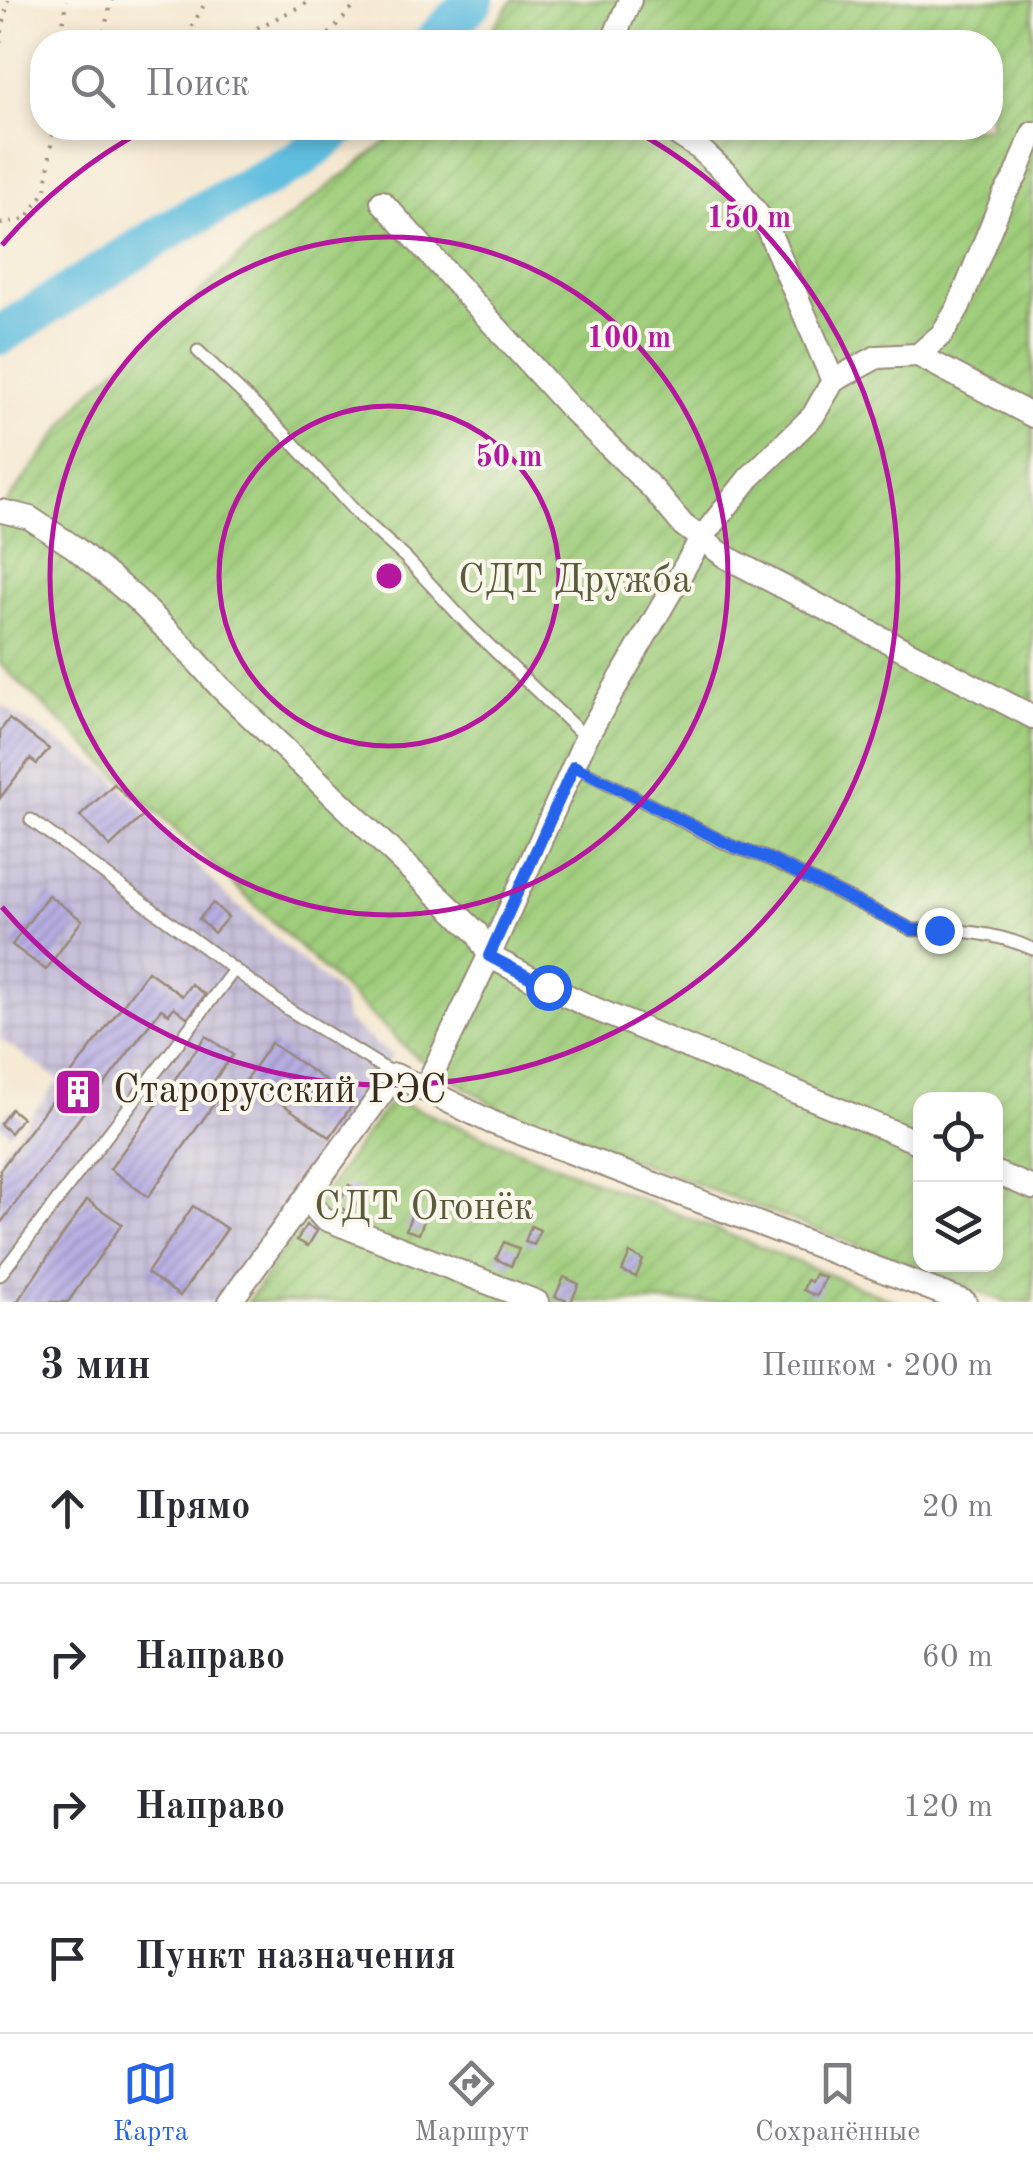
<!DOCTYPE html>
<html lang="ru">
<meta charset="utf-8">
<style>
:root{--surface:#fff;--page:#f2f2f3;--text:#2b2b33;--muted:#7c7c81;--line:#e1e1e2;--accent:#2563eb}
body{margin:0;font-family:"Old Standard TT",serif;background:var(--page);color:var(--text)}
.controls{position:absolute;right:30px;bottom:30px;display:grid;overflow:hidden;border-radius:20px;box-shadow:0 5px 15px #0003}
.controls button{width:90px;height:90px;display:grid;place-items:center;padding:0;border:0;border-bottom:2px solid var(--line);background:var(--surface);color:var(--text);font:50px sans-serif}
.stop{position:absolute;width:30px;height:30px;margin:-22px;border:8px solid #2563eb;border-radius:50%;background:#fff}
.stop.end{background:#2563eb;border-color:#fff;box-shadow:0 2px 10px #0008}
.list{margin:0;padding:0;list-style:none}
h2{display:flex;justify-content:space-between;align-items:center;height:130px;margin:0;padding:0 40px;font-size:42px}
h2 small{font-size:32px;font-weight:400;color:var(--muted)}
.list li{display:grid;grid-template-columns:65px 1fr auto;gap:30px;align-items:center;box-sizing:border-box;height:150px;padding:0 40px;border-top:2px solid var(--line)}
.list b{display:block;font-size:38px;white-space:nowrap}
.list em{font-size:32px;font-style:normal;color:var(--muted)}
.icon{flex:none;width:55px;height:55px;fill:none;stroke:currentColor;stroke-width:2;stroke-linecap:round;stroke-linejoin:round}
.map{position:relative;flex:none;width:1033px;height:1302px;overflow:hidden}
.search{position:absolute;background:var(--surface);box-shadow:0 5px 15px #0003;left:30px;right:30px;top:30px;height:110px;display:flex;align-items:center;gap:25px;box-sizing:border-box;padding:0 35px;border-radius:40px;color:var(--muted);font-size:38px}
.sheet{height:730px;background:var(--surface)}
nav{display:flex;justify-content:space-around;align-items:center;box-sizing:border-box;height:140px;border-top:2px solid var(--line);background:var(--surface);font-size:28px;color:var(--muted)}
nav a{display:grid;justify-items:center;gap:5px}
nav .on{color:var(--accent)}
.map>svg:first-child{display:block}
.industrial{fill:url(#industrial-grid)}
.garden{fill:url(#garden-furrows);stroke:#6e7c4e;stroke-width:2.5;fill-rule:evenodd}
.lines{fill:none;stroke-linecap:round;stroke-linejoin:round}
.river{stroke:#61bedf;stroke-width:40}
.building{fill:url(#building-hatch)}
.service-casing{stroke:#988978;stroke-width:15}
.minor-casing{stroke:#988978;stroke-width:26}
.path{stroke:#988978;stroke-width:4;stroke-dasharray:2.5 8;stroke-linecap:butt}
.service{stroke:#fff;stroke-width:11}
.minor{stroke:#fff;stroke-width:22}
.route{stroke:#2563eb;stroke-width:12}
.ring{fill:none;stroke:#b5179e;stroke-width:5}
.labels{text-anchor:middle;dominant-baseline:central;stroke-width:8;stroke-linejoin:round;paint-order:stroke}
.park-label{font-size:40px;fill:#595b3a;stroke:#fbf7ec}
.poi-label{font-size:40px;fill:#3b2a1e;stroke:#fbf7ec;text-anchor:start}
.centre{fill:#b5179e;stroke:#fbf7ec;stroke-width:5}
.ring-label{font-size:30px;text-anchor:middle;font-weight:bold;fill:#b5179e;stroke:#fbf7ec;stroke-width:8;stroke-linejoin:round;paint-order:stroke}
</style>
<div class="map">
<svg width="1033" height="1302" viewBox="0 0 1033 1302">
<defs>
<pattern id="industrial-grid" width="8" height="8" patternUnits="userSpaceOnUse" patternTransform="scale(2.5)"><rect width="8" height="8" fill="#c7c0d9"/><path d="M0 4h8M4 0v8" fill="none" stroke="#aca5ba"/></pattern>
<pattern id="garden-furrows" width="10" height="10" patternUnits="userSpaceOnUse" patternTransform="scale(2.5)"><rect width="10" height="10" fill="#a0ce7d"/><path d="M-1 1l2-2M0 10L10 0M9 11l2-2" fill="none" stroke="#8bb16c"/></pattern>
<pattern id="building-hatch" width="6" height="6" patternUnits="userSpaceOnUse" patternTransform="scale(2.5)"><rect width="6" height="6" fill="#b8aee4"/><path d="M-1 1l2-2M0 6l6-6M5 7l2-2" fill="none" stroke="#978eb8"/></pattern>
</defs>
<rect width="100%" height="100%" fill="#fbf7ec"/>
<filter id="ink" filterUnits="userSpaceOnUse"><feTurbulence type="fractalNoise" baseFrequency=".01" numOctaves="2"/><feDisplacementMap in="SourceGraphic" scale="20" xChannelSelector="R" yChannelSelector="G"/><feConvolveMatrix kernelMatrix="1 2 1 2 8 2 1 2 1" color-interpolation-filters="sRGB"/></filter>
<filter id="wash" filterUnits="userSpaceOnUse"><feTurbulence type="fractalNoise" baseFrequency=".0048" numOctaves="4" result="noise"/><feDisplacementMap in="SourceGraphic" scale="40" xChannelSelector="R" yChannelSelector="G"/><feGaussianBlur stdDeviation="2.25" result="paint"/><feColorMatrix in="noise" values="0 0 0 0 0 0 0 0 0 0 0 0 0 0 0 0 0 1.4 0 .05"/><feComposite in="paint" operator="in"/></filter>
<g filter="url(#wash)">
<rect width="100%" height="100%" fill="#f5e8d2"/>
<!-- industrial -->
<path class="industrial" d="M0,705l111,70 113,119 117,101 6,26 45,35 -173,246h-219v-147l59,-75 -59,-41z"/>
<!-- garden -->
<g class="garden">
<path d="M513,0h520v1302h-27l-504,-192 -87,-54 -415,-392v-152l87,-117 153,-139 164,-128h586v-86h-507zM920,1100h76v164h-76z"/>
<path d="M391,1099l506,203h-650z"/>
</g>
<g class="lines">
<!-- river -->
<g class="river">
<path d="M433,42l41,-42"/>
<path d="M0,335l177,-110 121,-64 41,-33"/>
</g>
</g>
<g id="blocks">
<!-- building -->
<g class="building">
<path d="M9,719l40,30 -12,15 -7,-5 -30,39v-67z"/>
<path d="M114,784l30,31 -34,32 -30,-31z"/>
<path d="M48,895l34,25 -36,50 -34,-25z"/>
<path d="M213,903l15,14 -14,16 -15,-14z"/>
<path d="M148,971l34,25 9,-12 14,11 -17,23 -14,-11 -5,7 -8,-5 -161,215v-54z"/>
<path d="M206,1036l27,19 -28,38 11,8 -68,96 -38,-28z"/>
<path d="M271,1043l84,58 -25,36 -84,-58z"/>
<path d="M11,1109l11,9 -12,15 -10,-9z"/>
<path d="M349,1185l14,8 -12,21 -14,-9z"/>
<path d="M87,1200l35,24 -54,78h-51z"/>
<path d="M193,1206l34,23 -47,67 -33,-23z"/>
<path d="M412,1213l13,5 -6,16 -13,-4z"/>
<path d="M306,1225l11,6 -9,15 -11,-6z"/>
<path d="M531,1226l9,4 -6,15 -9,-3z"/>
<path d="M504,1242l15,7 -8,17 -15,-7z"/>
<path d="M630,1253l13,7 -7,17 -14,-6z"/>
<path d="M815,1274l10,4 -8,18 -14,-6 4,-10 4,2z"/>
<path d="M564,1277l15,7 -8,18 -16,-5z"/>
</g>
</g>
</g>
<g filter="url(#ink)">
<use href="#blocks" fill-opacity="0" stroke="#988978" stroke-width="2.5"/>
<g class="lines">
<!-- service casing -->
<g class="service-casing">
<g id="service">
<path d="M198,351l87,83 75,83 46,41 63,68 117,112"/>
<path d="M574,766l157,80 36,12 146,72c41,-1 82,2 120,19"/>
<path d="M31,820l257,189 107,66"/>
<path d="M0,1275l234,-305"/>
</g>
</g>
<!-- minor casing -->
<g class="minor-casing">
<g id="minor">
<path d="M612,42l18,-42"/>
<path d="M668,128l32,21 29,27 38,51 66,154"/>
<path d="M382,202l188,206 83,81 30,36 43,32 307,160"/>
<path d="M918,355l115,61"/>
<path d="M2,511l28,7 44,29 61,51 49,49 36,40 257,246 12,23 59,31 47,22 325,134"/>
<path d="M425,1089l64,-133 97,-218 115,-199 48,-61 64,-62 20,-35 44,-24 41,-2 24,-21 16,-26 46,-113 12,-19 17,-43"/>
<path d="M996,1173l37,15"/>
<path d="M306,1198l17,20 214,84"/>
<path d="M230,1302l165,-227 96,47 474,180"/>
</g>
</g>
<!-- path -->
<g class="path">
<path d="M61,42l5,-42"/>
<path d="M103,42v-8l9,-34"/>
<path d="M194,42l-8,-6 21,-36"/>
<path d="M229,42l76,-38 3,-4"/>
<path d="M322,42l38,-42"/>
<path d="M0,43l8,-43"/>
<path d="M113,128l57,8 17,-8"/>
<path d="M0,224l26,-5 20,-29 7,-62"/>
</g>
<!-- service -->
<use href="#service" class="service"/>
<!-- minor -->
<use href="#minor" class="minor"/>
</g>
</g>
<g class="lines" filter="url(#ink)">
<!-- route -->
<path class="route" d="M548,987l-59,-31 85,-190 158,80 35,12 146,72h26"/>
</g>
<!-- distance rings -->
<g class="ring">
<circle cx="389" cy="576" r="170"/>
<circle cx="389" cy="576" r="339"/>
<path d="M2 245A509 509 0 0 1 146 129M632 129A509 509 0 1 1 2 907"/>
</g>
<!-- icons -->
<defs>
<g id="building-square" transform="scale(2.5)"><rect x="-9" y="-9" width="18" height="18" rx="4" fill="#b5179e" stroke="#fbf7ec"/><path d="M-4-6H4V6H1V3H-1V6H-4ZM-2.5-4.3h1.7v1.8h-1.7ZM.8-4.3h1.7v1.8H.8ZM-2.5-1h1.7V.8h-1.7ZM.8-1h1.7V.8H.8Z" fill="#fff"/></g>
</defs>
<g fill-rule="evenodd">
<use href="#building-square" x="78" y="1092"/>
</g>
<g class="labels">
<!-- park labels -->
<g class="park-label">
<text x="575" y="582">СДТ Дружба</text>
<text x="424" y="1209">СДТ Огонёк</text>
</g>
<!-- poi labels -->
<g class="poi-label">
<text x="113" y="1092">Старорусский РЭС</text>
</g>
</g>
<circle cx="389" cy="576" r="15" class="centre"/>
<g class="ring-label">
<text x="749" y="227">150 m</text>
<text x="629" y="347">100 m</text>
<text x="509" y="466">50 m</text>
</g>
</svg>
<div class="controls">
<button><svg class="icon" aria-label="locate" viewBox="0 0 24 24"><circle cx="12" cy="12" r="6"/><path d="M12 2v4M12 18v4M2 12h4M18 12h4"/></svg></button>
<button><svg class="icon" aria-label="layers" viewBox="0 0 24 24"><path d="M12 4l9 5-9 5-9-5zM3 14l9 5 9-5"/></svg></button>
</div>
<div class="stop" style="left:548px;top:987px"></div>
<div class="stop end" style="left:939px;top:930px"></div>
<div class="search"><svg class="icon" aria-label="search" viewBox="0 0 24 24"><circle cx="10" cy="10" r="6"/><path d="M15 15l6 6"/></svg>Поиск</div>
</div>
<section class="sheet">
<h2>3 мин<small>Пешком · 200 m</small></h2>
<ul class="list">
<li><svg class="icon" aria-label="ahead" viewBox="0 0 24 24"><path d="M12 20V5M6 11l6-6 6 6"/></svg><div><b>Прямо</b></div><em>20 m</em></li>
<li><svg class="icon" aria-label="right" viewBox="0 0 24 24"><path d="M7 20v-9h11M14 6l5 5-5 5"/></svg><div><b>Направо</b></div><em>60 m</em></li>
<li><svg class="icon" aria-label="right" viewBox="0 0 24 24"><path d="M7 20v-9h11M14 6l5 5-5 5"/></svg><div><b>Направо</b></div><em>120 m</em></li>
<li><svg class="icon" aria-label="arrive" viewBox="0 0 24 24"><path d="M6 21V4h12l-3 4 3 4H6"/></svg><div><b>Пункт назначения</b></div></li>
</ul>
</section>
<nav>
<a class="on"><svg class="icon" aria-label="map" viewBox="0 0 24 24"><path d="M3 6l6-2 6 2 6-2v14l-6 2-6-2-6 2zM9 4v14M15 6v14"/></svg>Карта</a>
<a><svg class="icon" aria-label="directions" viewBox="0 0 24 24"><path d="M12 3l9 9-9 9-9-9zM9 14v-3h6M13 9l2 2-2 2"/></svg>Маршрут</a>
<a><svg class="icon" aria-label="saved" viewBox="0 0 24 24"><path d="M7 4h10v16l-5-4-5 4z"/></svg>Сохранённые</a>
</nav>
